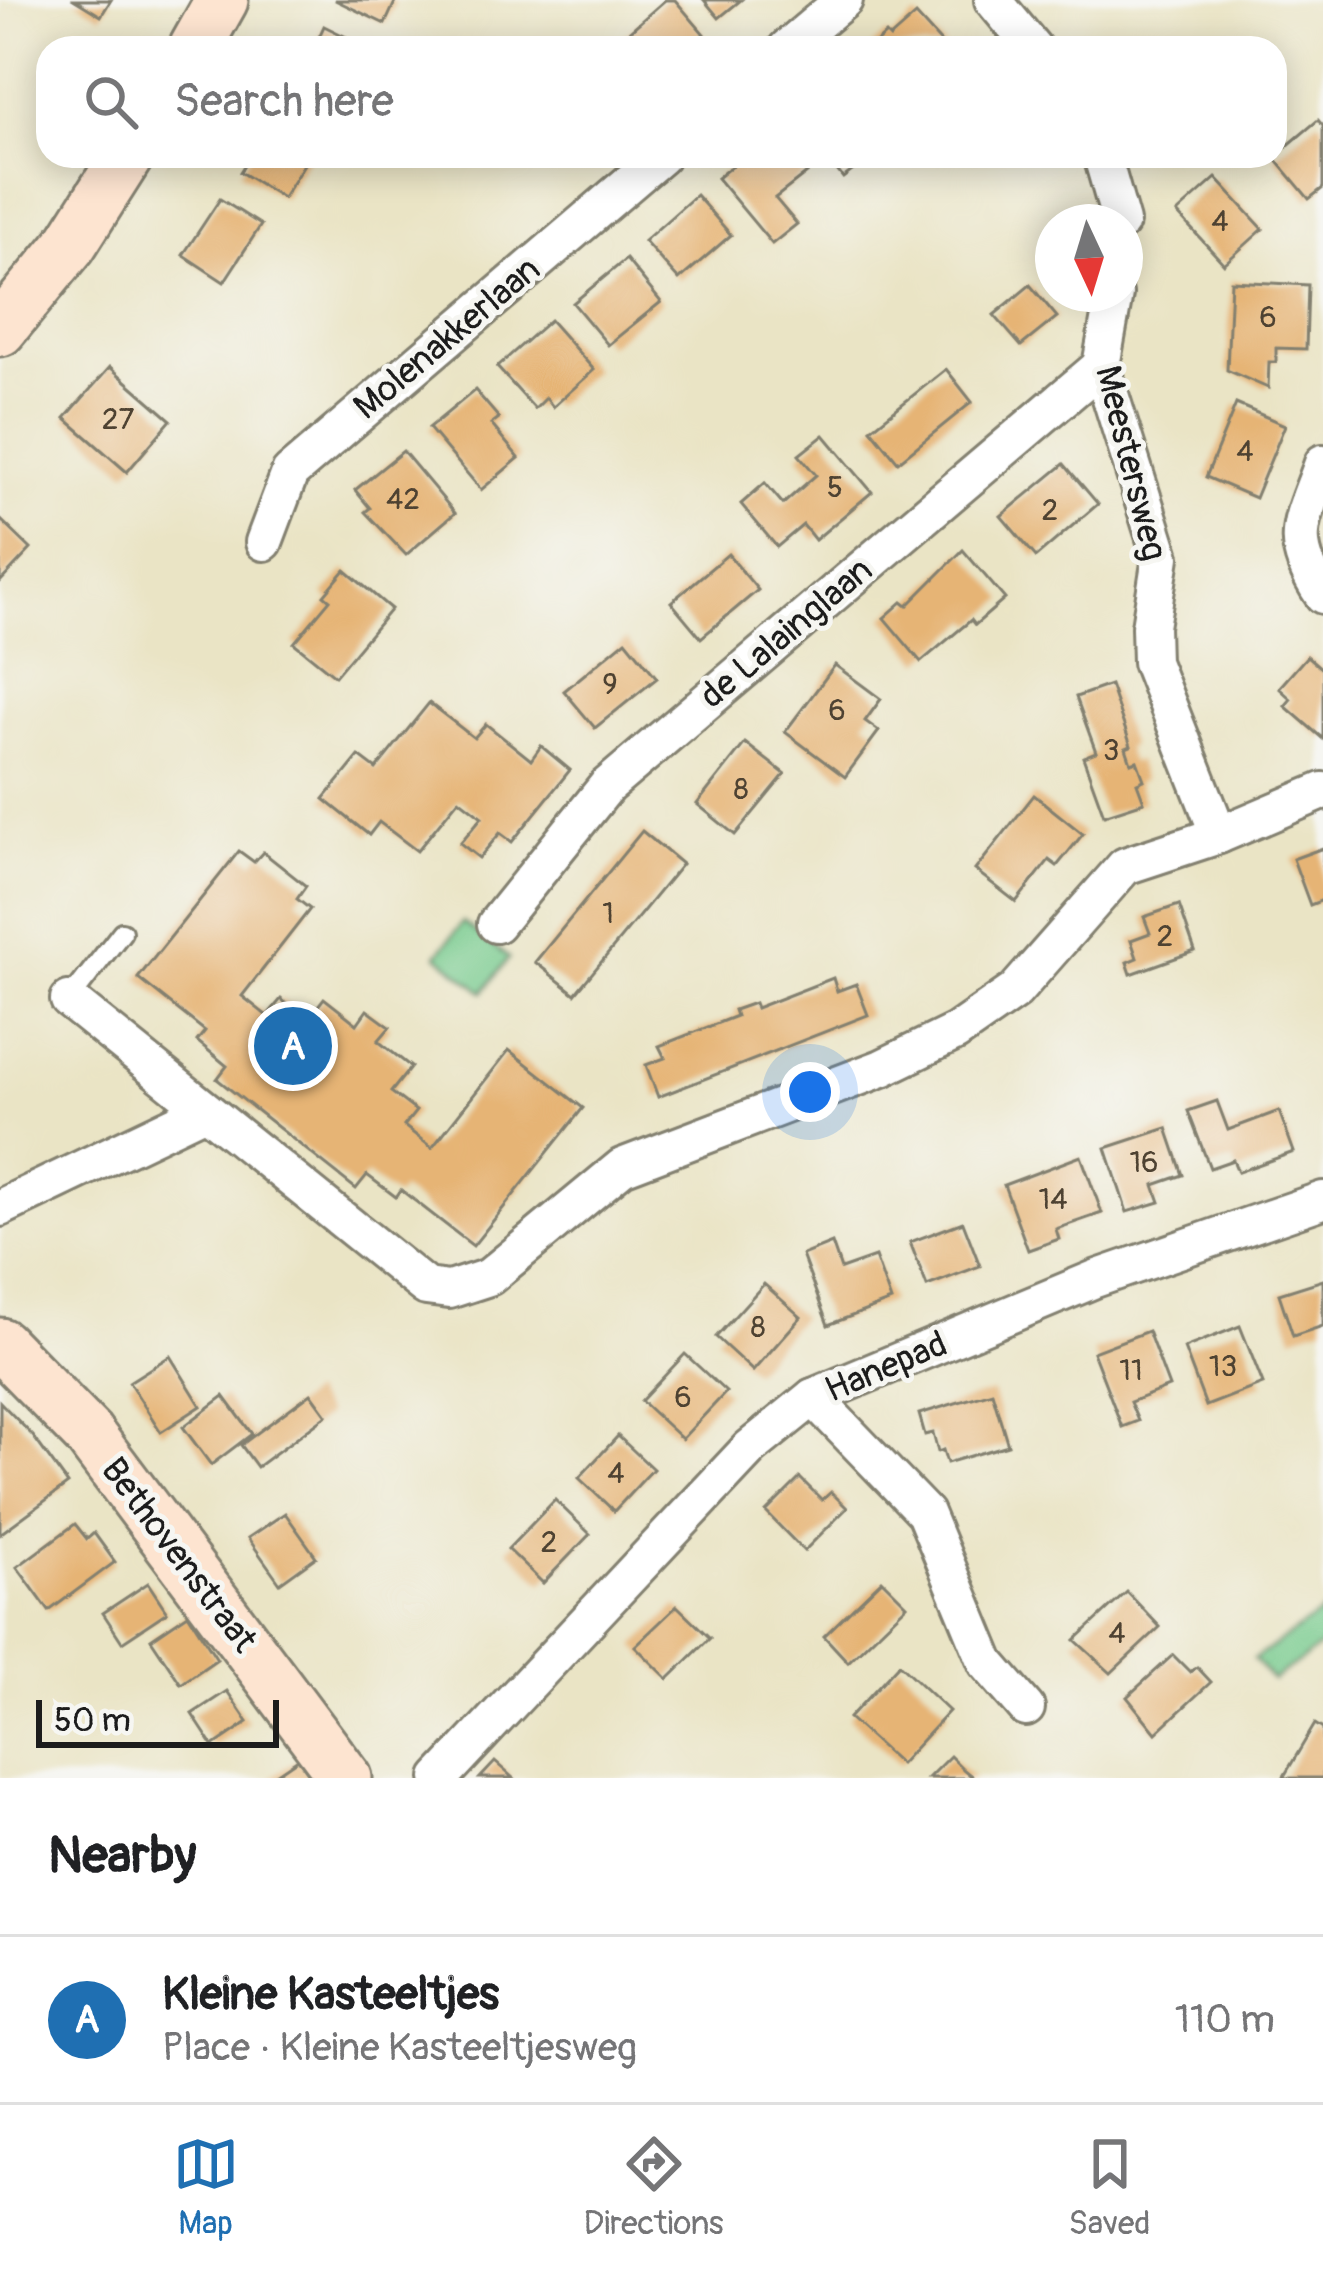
<!DOCTYPE html>
<meta charset="utf-8">
<style>
:root{--surface:#fff;--page:#f2f2f2;--text:#202124;--muted:#757577;--line:#e0e0e0;--accent:#1f6fb2}
body{margin:0;font-family:Pangolin,sans-serif;background:var(--page);color:var(--text)}
.compass{position:absolute;left:1035px;top:204px;width:108px;height:108px;border-radius:50%;background:var(--surface);box-shadow:0 6px 30px #0003;rotate:176deg}
.scale{position:absolute;left:36px;bottom:30px;width:243px;box-sizing:border-box;padding-left:12px;border:6px solid #1c1c1c;border-top:0;font-size:33px;line-height:42px;white-space:nowrap;color:#1c1c1c;-webkit-text-stroke:9px #f6f6f2;paint-order:stroke}
.you{position:absolute;left:810px;top:1092px;width:42px;height:42px;margin:-30px;border:9px solid #fff;border-radius:50%;background:#1a73e8;box-shadow:0 0 0 18px #1a73e833}
.badge{display:grid;place-items:center;width:78px;height:78px;border-radius:50%;background:var(--accent);color:#fff;font-size:39px;font-weight:700}
.pin{position:absolute;translate:-50% -50%;border:6px solid #fff;box-shadow:0 3px 12px #0006}
.list{margin:0;padding:0;list-style:none}
h2{display:flex;justify-content:space-between;align-items:center;height:156px;margin:0;padding:0 48px;font-size:51px}
h2 small{font-size:39px;font-weight:400;color:var(--muted)}
.list li{display:grid;grid-template-columns:78px 1fr auto;gap:36px;align-items:center;box-sizing:border-box;height:168px;padding:0 48px;border-top:3px solid var(--line)}
.list b{display:block;font-size:45px;white-space:nowrap}
.list p{margin:0;font-size:39px;white-space:nowrap;color:var(--muted)}
.list em{font-size:39px;font-style:normal;color:var(--muted)}
.icon{flex:none;width:66px;height:66px;fill:none;stroke:currentColor;stroke-width:2;stroke-linecap:round;stroke-linejoin:round}
.map{position:relative;flex:none;width:1323px;height:1778px;overflow:hidden}
.search{position:absolute;background:var(--surface);box-shadow:0 6px 30px #0003;left:36px;right:36px;top:36px;height:132px;display:flex;align-items:center;gap:30px;box-sizing:border-box;padding:0 42px;border-radius:36px;color:var(--muted);font-size:45px}
.sheet{height:324px;background:var(--surface)}
nav{display:flex;justify-content:space-around;align-items:center;box-sizing:border-box;height:168px;border-top:3px solid var(--line);background:var(--surface);font-size:33px;color:var(--muted)}
nav a{display:grid;justify-items:center;gap:6px}
nav .on{color:var(--accent)}
.map>svg:first-child{display:block}
.green{fill:#77ca8c;stroke:#4a7354;stroke-width:3}
.building{fill:#e6b474}
.lines{fill:none;stroke-linecap:round;stroke-linejoin:round}
.service-casing{stroke:#838070;stroke-width:24}
.minor-casing{stroke:#838070;stroke-width:42}
.secondary-casing{stroke:#838070;stroke-width:57}
.service{stroke:#fff;stroke-width:18}
.minor{stroke:#fff;stroke-width:36}
.secondary{stroke:#fde4d0;stroke-width:51}
.labels{text-anchor:middle;dominant-baseline:central;stroke-width:10;stroke-linejoin:round;paint-order:stroke}
.number-label{font-size:30px;fill:#4e4232}
.street-label{font-size:36px;fill:#1c1c1c;stroke:#f6f6f2}
</style>
<div class="map">
<svg width="1323" height="1778" viewBox="0 0 1323 1778">
<rect width="100%" height="100%" fill="#f6f6f2"/>
<filter id="ink" filterUnits="userSpaceOnUse"><feTurbulence type="fractalNoise" baseFrequency=".00833" numOctaves="2"/><feDisplacementMap in="SourceGraphic" scale="24" xChannelSelector="R" yChannelSelector="G"/><feConvolveMatrix kernelMatrix="1 2 1 2 8 2 1 2 1" color-interpolation-filters="sRGB"/></filter>
<filter id="wash" filterUnits="userSpaceOnUse"><feTurbulence type="fractalNoise" baseFrequency=".004" numOctaves="4" result="noise"/><feDisplacementMap in="SourceGraphic" scale="48" xChannelSelector="R" yChannelSelector="G"/><feGaussianBlur stdDeviation="2.7" result="paint"/><feColorMatrix in="noise" values="0 0 0 0 0 0 0 0 0 0 0 0 0 0 0 0 0 1.4 0 .05"/><feComposite in="paint" operator="in"/></filter>
<g filter="url(#wash)">
<rect width="100%" height="100%" fill="#eae4c5"/>
<!-- green -->
<g class="green">
<path d="M463,922l46,36 -26,34 -46,-37z"/>
<path d="M1323,1612v33l-51,35 -18,-21z"/>
</g>
<g id="blocks">
<!-- building -->
<g class="building">
<path d="M75,0h36l-10,16z"/>
<path d="M335,0h61l-11,24z"/>
<path d="M665,0h10l29,34 -16,14h-67l-5,-5z"/>
<path d="M704,0h37l-22,18z"/>
<path d="M916,15l30,33h-76l16,-14 4,4z"/>
<path d="M324,26l45,22h-55z"/>
<path d="M1318,120l5,6v62l-14,11 -35,-42z"/>
<path d="M250,156h59l-26,42 -43,-26z"/>
<path d="M744,156h49l14,17 -32,25 22,26 -25,20 -55,-66z"/>
<path d="M826,156h33l5,6 -21,16z"/>
<path d="M1216,178l47,51 -39,35 -47,-51z"/>
<path d="M696,195l35,40 -52,45 -35,-39z"/>
<path d="M220,199l41,26 -37,57 -41,-27z"/>
<path d="M626,259l35,43 -53,43 -35,-42z"/>
<path d="M1231,281l77,4 -2,64 -30,-1v14h-7l-1,26 -41,-18z"/>
<path d="M1030,285l27,32 -36,29 -27,-31z"/>
<path d="M550,320l44,50 -41,37 -7,-9 -11,11 -38,-42z"/>
<path d="M110,367l61,53 -44,52 -62,-54z"/>
<path d="M946,369l26,33 -74,60 -27,-33z"/>
<path d="M475,390l24,28 -8,6 28,34 -38,32 -52,-62z"/>
<path d="M1236,404l49,21 -30,73 -49,-21z"/>
<path d="M824,435l48,57 -57,48 -12,-15 -26,22 -36,-43 24,-21 18,21 33,-29 -17,-20z"/>
<path d="M403,451l52,62 -49,42 -41,-43 5,-4 -15,-18z"/>
<path d="M1064,464l34,40 -62,53 -35,-41z"/>
<path d="M0,519l31,30 -31,33z"/>
<path d="M963,550l42,49 -30,26 -4,-5 -50,42 -37,-44 18,-16 5,4z"/>
<path d="M728,554l30,36 -57,48 -30,-36z"/>
<path d="M345,570l46,39 -56,67 -41,-33 36,-43 -6,-5z"/>
<path d="M626,640l31,38 -62,50 -31,-37z"/>
<path d="M1307,656l16,14v69l-38,-33 6,-7 -12,-11z"/>
<path d="M835,665l46,34 -16,22 14,10 -34,46 -60,-45z"/>
<path d="M1110,685l21,61 -5,2 5,15 6,-2 7,19 -7,3 7,19 -40,13 -21,-58 13,-5 -20,-55z"/>
<path d="M429,703l45,35 12,-14 45,36 10,-14 29,24 -58,72 -12,-9 -21,25 -19,-15 22,-26 -23,-18 -42,52 -38,-29 -10,13 -45,-36 35,-43 17,13z"/>
<path d="M745,743l40,31 -50,61 -38,-31z"/>
<path d="M1034,795l49,39 -26,32 -8,-6 -33,42 -41,-32z"/>
<path d="M642,831l40,33 -107,130 -40,-32z"/>
<path d="M1323,848v52l-13,5 -17,-46z"/>
<path d="M239,851l15,11 9,-10 43,34 -9,13 13,10 -68,87 25,20 14,-17 26,21 17,-22 33,26 10,-14 23,17 -12,14 33,26 -20,25 25,19 -12,15 28,22 77,-98 74,58 -110,138 -72,-56 -5,7 -29,-22 -11,14 -139,-110 10,-13 -30,-25 8,-10 -67,-53z"/>
<path d="M1179,905l16,46 -64,23 -4,-12 10,-4 -6,-18 19,-7 -6,-16z"/>
<path d="M833,978l4,13 19,-7 12,31 -210,82 -12,-32 19,-7 -6,-12 77,-30 -2,-6 20,-7 2,5z"/>
<path d="M1217,1101l11,29 51,-19 15,41 -56,20 -5,-12 -23,8 -22,-57z"/>
<path d="M1167,1128l16,47 -29,10 6,17 -33,10 -21,-64z"/>
<path d="M1081,1156l21,57 -46,16 3,10 -31,11 -24,-65z"/>
<path d="M963,1222l17,44 -53,20 -17,-44z"/>
<path d="M832,1243l9,26 34,-12 16,44 -63,24 -26,-70z"/>
<path d="M1323,1280v46l-30,10 -14,-42z"/>
<path d="M764,1284l37,33 -48,54 -37,-34z"/>
<path d="M1240,1326l23,58 -57,22 -22,-58z"/>
<path d="M1148,1331l21,56 -39,15 8,19 -16,6 -29,-75z"/>
<path d="M685,1354l41,38 -44,47 -41,-38z"/>
<path d="M170,1356l31,50 -40,26 -32,-50z"/>
<path d="M992,1392l16,53 -61,18 -4,-13 -5,2 -5,-19 -8,2 -6,-21z"/>
<path d="M311,1393l16,22 -70,52 -16,-22z"/>
<path d="M224,1396l28,38 -41,31 -28,-38z"/>
<path d="M0,1402l33,34 35,48 -68,50z"/>
<path d="M618,1436l35,33 -39,42 -35,-33z"/>
<path d="M800,1478l22,22 9,-8 16,16 -43,43 -38,-39z"/>
<path d="M555,1500l35,34 -47,49 -35,-34z"/>
<path d="M285,1513l31,44 -36,26 -32,-45z"/>
<path d="M75,1524l12,15 7,-6 21,29 -66,49 -32,-44z"/>
<path d="M882,1580l25,25 -59,57 -24,-26z"/>
<path d="M148,1583l19,29 -45,30 -19,-29z"/>
<path d="M1127,1592l33,35 -49,46 -36,-33z"/>
<path d="M677,1606l33,32 -42,41 -33,-33z"/>
<path d="M188,1614l29,45 -36,25 -30,-45z"/>
<path d="M1173,1655l17,17 7,-5 14,15 -55,51 -29,-36z"/>
<path d="M899,1664l50,47 -49,53 -51,-46z"/>
<path d="M227,1691l21,31 -35,24 -21,-32z"/>
<path d="M1315,1724l8,5v49h-40z"/>
<path d="M950,1756l14,14 10,8h-46z"/>
<path d="M298,1759l14,19h-42z"/>
<path d="M495,1762l18,16h-33z"/>
</g>
</g>
</g>
<g filter="url(#ink)">
<use href="#blocks" fill-opacity="0" stroke="#838070" stroke-width="3"/>
<g class="lines">
<!-- service casing -->
<g class="service-casing">
<path id="service" d="M69,1000l53,-68"/>
</g>
<!-- minor casing -->
<g class="minor-casing">
<g id="minor">
<path d="M993,0l40,48"/>
<path d="M787,48l57,-48"/>
<path d="M1102,156l19,66"/>
<path d="M1114,294l-13,72 60,191 -11,70 1,35 68,173"/>
<path d="M1323,463c-20,58 -38,75 0,132"/>
<path d="M264,542l26,-69 371,-317"/>
<path d="M496,924l111,-138 494,-420"/>
<path d="M69,1000l357,287 23,3 40,-13 133,-110 260,-99 74,-36 59,-41 110,-125 94,-31 104,-44"/>
<path d="M0,1208l205,-98"/>
<path d="M813,1397l112,116 62,150 39,45"/>
<path d="M440,1778l310,-330 63,-51 282,-118 228,-79"/>
</g>
</g>
<!-- secondary casing -->
<g class="secondary-casing">
<g id="secondary">
<path d="M195,48l27,-48"/>
<path d="M0,330l71,-86 56,-88"/>
<path d="M0,1344l88,90 258,344"/>
</g>
</g>
<!-- service -->
<use href="#service" class="service"/>
<!-- minor -->
<use href="#minor" class="minor"/>
<!-- secondary -->
<use href="#secondary" class="secondary"/>
</g>
</g>
<g class="labels">
<!-- number labels -->
<g class="number-label">
<text x="1220" y="221">4</text>
<text x="1268" y="317">6</text>
<text x="118" y="419">27</text>
<text x="1245" y="451">4</text>
<text x="835" y="487">5</text>
<text x="403" y="499">42</text>
<text x="1050" y="510">2</text>
<text x="610" y="684">9</text>
<text x="837" y="710">6</text>
<text x="1111" y="750">3</text>
<text x="741" y="789">8</text>
<text x="608" y="913">1</text>
<text x="1165" y="936">2</text>
<text x="1144" y="1162">16</text>
<text x="1053" y="1199">14</text>
<text x="758" y="1327">8</text>
<text x="1223" y="1366">13</text>
<text x="1131" y="1370">11</text>
<text x="683" y="1397">6</text>
<text x="616" y="1473">4</text>
<text x="549" y="1542">2</text>
<text x="1117" y="1633">4</text>
</g>
<!-- street labels -->
<g class="street-label">
<text transform="translate(447 338) rotate(-40)">Molenakkerlaan</text>
<text transform="translate(1131 463) rotate(76)">Meestersweg</text>
<text transform="translate(786 633) rotate(-40)">de Lalainglaan</text>
<text transform="translate(886 1367) rotate(-23)">Hanepad</text>
<text transform="translate(179 1555) rotate(53)">Bethovenstraat</text>
</g>
</g>
</svg>
<svg class="compass" viewBox="-18 -18 36 36"><path d="M0-13l5 13h-10z" fill="#e53935"/><path d="M0 13l5-13h-10z" fill="#757577"/></svg>
<div class="scale">50 m</div>
<div class="you"></div>
<div class="pin badge" style="left:293px;top:1046px">A</div>
<div class="search"><svg class="icon" aria-label="search" viewBox="0 0 24 24"><circle cx="10" cy="10" r="6"/><path d="M15 15l6 6"/></svg>Search here</div>
</div>
<section class="sheet">
<h2>Nearby<small></small></h2>
<ul class="list">
<li><span class="badge">A</span><div><b>Kleine Kasteeltjes</b><p>Place · Kleine Kasteeltjesweg</p></div><em>110 m</em></li>
</ul>
</section>
<nav>
<a class="on"><svg class="icon" aria-label="map" viewBox="0 0 24 24"><path d="M3 6l6-2 6 2 6-2v14l-6 2-6-2-6 2zM9 4v14M15 6v14"/></svg>Map</a>
<a><svg class="icon" aria-label="directions" viewBox="0 0 24 24"><path d="M12 3l9 9-9 9-9-9zM9 14v-3h6M13 9l2 2-2 2"/></svg>Directions</a>
<a><svg class="icon" aria-label="saved" viewBox="0 0 24 24"><path d="M7 4h10v16l-5-4-5 4z"/></svg>Saved</a>
</nav>
